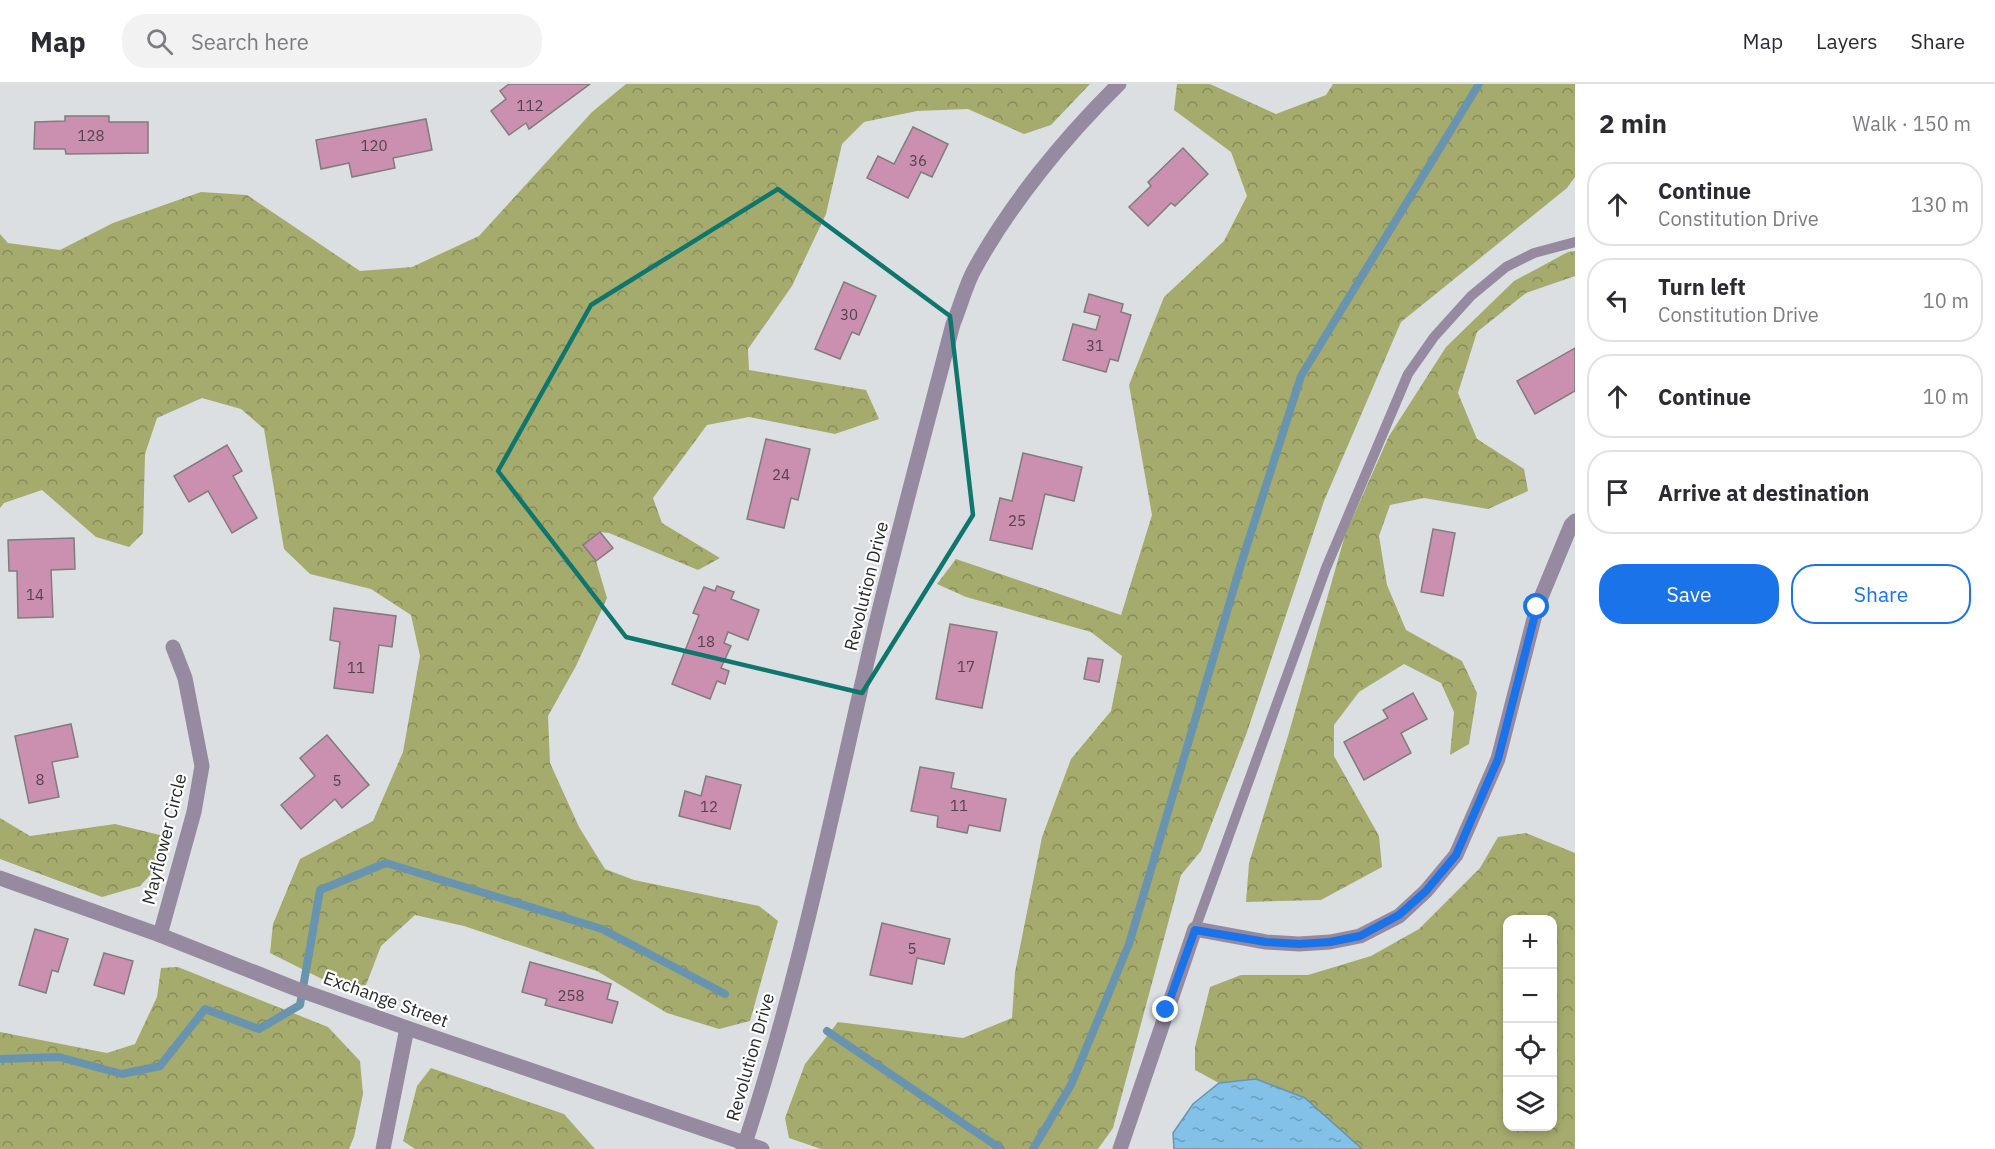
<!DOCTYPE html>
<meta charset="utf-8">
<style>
:root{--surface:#fff;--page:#f2f2f3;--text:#2b2b33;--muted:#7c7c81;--line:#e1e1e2;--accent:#1a73e8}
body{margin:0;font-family:"IBM Plex Sans",sans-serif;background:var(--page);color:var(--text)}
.controls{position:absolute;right:18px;bottom:18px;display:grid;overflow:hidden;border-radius:12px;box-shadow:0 3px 9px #0003}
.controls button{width:54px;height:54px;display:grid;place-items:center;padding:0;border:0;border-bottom:2px solid var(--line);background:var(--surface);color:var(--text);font:30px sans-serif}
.stop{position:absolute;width:18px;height:18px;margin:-14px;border:4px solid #1a73e8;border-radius:50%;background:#fff}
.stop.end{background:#1a73e8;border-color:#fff;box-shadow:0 2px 6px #0008}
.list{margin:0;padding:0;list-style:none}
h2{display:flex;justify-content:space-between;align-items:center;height:78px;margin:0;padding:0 24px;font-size:26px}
h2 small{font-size:20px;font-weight:400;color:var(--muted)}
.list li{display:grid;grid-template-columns:39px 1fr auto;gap:18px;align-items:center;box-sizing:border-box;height:84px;margin:0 12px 12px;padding:0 12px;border:2px solid var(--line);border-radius:24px}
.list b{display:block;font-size:22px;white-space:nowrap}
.list p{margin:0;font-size:20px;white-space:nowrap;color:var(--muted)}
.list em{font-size:20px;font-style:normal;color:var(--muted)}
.actions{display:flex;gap:12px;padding:18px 24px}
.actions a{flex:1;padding:14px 0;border:2px solid var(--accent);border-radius:24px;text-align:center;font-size:21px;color:var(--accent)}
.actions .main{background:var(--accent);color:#fff}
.icon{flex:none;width:33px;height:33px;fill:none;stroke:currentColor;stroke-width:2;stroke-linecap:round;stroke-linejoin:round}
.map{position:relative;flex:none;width:1575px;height:1065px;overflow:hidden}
header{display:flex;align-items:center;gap:36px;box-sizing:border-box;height:84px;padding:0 30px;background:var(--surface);border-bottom:2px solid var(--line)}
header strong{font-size:28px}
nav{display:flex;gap:33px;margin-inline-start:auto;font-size:21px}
.search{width:420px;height:54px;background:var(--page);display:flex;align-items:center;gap:15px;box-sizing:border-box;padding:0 21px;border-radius:24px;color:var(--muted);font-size:22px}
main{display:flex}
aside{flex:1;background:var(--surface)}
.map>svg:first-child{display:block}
.forest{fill:url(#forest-crowns);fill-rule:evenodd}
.water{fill:url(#water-ripples);stroke:#6994af;stroke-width:1.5}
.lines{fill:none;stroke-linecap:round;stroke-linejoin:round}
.stream{stroke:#6994af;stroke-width:8}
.building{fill:#cb8faf;stroke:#807c7e;stroke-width:1.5}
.service{stroke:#968aa1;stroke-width:10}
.minor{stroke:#968aa1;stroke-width:15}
.route{stroke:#1a73e8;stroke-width:8}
.marked{fill:none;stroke:#0f766e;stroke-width:4.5;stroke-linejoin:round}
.labels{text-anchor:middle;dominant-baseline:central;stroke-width:4.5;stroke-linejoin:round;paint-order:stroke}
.number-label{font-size:15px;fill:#52434c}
.street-label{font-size:18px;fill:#292a2b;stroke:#fff}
</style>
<header>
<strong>Map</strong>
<div class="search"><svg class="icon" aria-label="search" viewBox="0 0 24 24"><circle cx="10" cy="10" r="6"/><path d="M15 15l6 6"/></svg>Search here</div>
<nav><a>Map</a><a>Layers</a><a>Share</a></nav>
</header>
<main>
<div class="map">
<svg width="1575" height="1065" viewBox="0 0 1575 1065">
<defs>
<pattern id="forest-crowns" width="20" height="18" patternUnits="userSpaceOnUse" patternTransform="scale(1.5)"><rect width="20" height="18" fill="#a5ab6d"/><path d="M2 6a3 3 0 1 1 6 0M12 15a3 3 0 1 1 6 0" fill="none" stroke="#868b5a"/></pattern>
<pattern id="water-ripples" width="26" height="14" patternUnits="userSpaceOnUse" patternTransform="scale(1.5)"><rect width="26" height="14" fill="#84c1e8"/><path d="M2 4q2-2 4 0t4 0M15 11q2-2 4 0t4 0" fill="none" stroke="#6c9dbc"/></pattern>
</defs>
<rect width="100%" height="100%" fill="#dcdfe2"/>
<!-- forest -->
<g class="forest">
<path d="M626,0h464l-39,41 -27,9 -56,-25 -51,2 -53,11 -22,22 -16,70 -34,72 -44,63 1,21 117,20 13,29 -44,15 -86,-17 -42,8 -54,73 9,25 58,35 -22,12 -89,-37 -9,-1 -17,13 13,16 11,37 -31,68 -28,50 2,47 29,64 26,42 29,11 125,26 19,15 -28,100 -31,8 -52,-16 -70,-42 -133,-45 -49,-11 -34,31 -15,39 -28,2 -68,-34 3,-29 27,-65 73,-38 30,-69 17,-96 -9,-41 -40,-26 -61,-15 -26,-25 -20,-120 -23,-20 -39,-11 -45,20 -12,36 -2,79 -14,14 -33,-10 -54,-47 -38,13 -4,5v-274l8,9 52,7 53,-27 88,-31 46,3 113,76 52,-4 67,-31 113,-124z"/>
<path d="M1177,0h33l66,30 50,-19 7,-11h242v93l-8,11 -166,134 -77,179 -78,234 -45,116 -20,24 -68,253 -15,21h-277l-32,-11 -4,-20 20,-54 33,-42 125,16 49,-20 3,-46 27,-135 29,-78 40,-48 11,-55 -31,-24 -125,-35 -29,-13 19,-25 165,56 31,-100 -23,-130 35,-88 60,-56 23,-45 -16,-44 -57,-42z"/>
<path d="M1575,167v25l-49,17 -49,39 -19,61 19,46 47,30 4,22 -40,18 -64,-11 -34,7 -11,31 8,49 19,45 56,31 15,32 -8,51 -19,11 4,-43 -13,-29 -37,-19 -45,28 -25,33v31l45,80 3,31 -61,33 -75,2 3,-39 39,-127 57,-201 44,-99 57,-89 68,-66 54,-29z"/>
<path d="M0,734l30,18 85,-12 53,13 -5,24 -23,25 -38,11 -102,-38z"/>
<path d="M1526,749l49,20v296h-213l-57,-51 -49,-19 -37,4 -24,-13v-23l15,-60 31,-12h67l63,-19 48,-27 61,-61 18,-31zM1508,836h44v206h-44z"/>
<path d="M178,883l150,60 32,34 3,33 -9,43 -5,12h-349v-117l107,21 28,-9 22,-47 4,-29z"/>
<path d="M431,984l133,46 31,35h-180l-12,-8 14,-55z"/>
</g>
<!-- water -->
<path class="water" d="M1256,995l49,19 57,51h-188l-1,-16 20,-29 26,-21z"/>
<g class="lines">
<!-- stream -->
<g class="stream">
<path d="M827,947l174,118"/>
<path d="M0,975l59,-2 63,17 38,-8 45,-57 54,20 41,-24 20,-115 66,-27 216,66 123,65"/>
<path d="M1033,1065l38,-64 58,-141 112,-380 60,-188 178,-292"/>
</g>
</g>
<!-- building -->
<g class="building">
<path d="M509,0h81l-61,45 -3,-6 -17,12 -18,-24 15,-12 -6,-8z"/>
<path d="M65,32h44v6h39v31l-82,1 -1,-5h-31l1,-27 30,-1z"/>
<path d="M426,35l6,31 -39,8 2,10 -43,9 -3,-14 -28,6 -5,-29z"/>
<path d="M913,43l35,17 -16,33 -11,-5 -13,26 -41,-20 11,-22 16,8z"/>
<path d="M1183,64l25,26 -33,32 -4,-3 -23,23 -19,-19 22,-21 -3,-4z"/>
<path d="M844,198l32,14 -17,39 -7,-3 -12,27 -25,-10z"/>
<path d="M1089,210l34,10 -2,8 10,3 -13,46 -8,-2 -4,13 -43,-12 10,-36 23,6 4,-14 -16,-4z"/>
<path d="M1575,264v43l-40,23 -18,-33z"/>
<path d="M766,355l44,10 -12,51 -7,-2 -7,30 -37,-9z"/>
<path d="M227,361l15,26 -9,5 24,42 -25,15 -24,-42 -19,11 -15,-26z"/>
<path d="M1023,369l59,14 -8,34 -29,-7 -13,55 -42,-9 10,-42 12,3z"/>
<path d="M1433,445l22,4 -12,63 -22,-4z"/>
<path d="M600,448l13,16 -17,13 -13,-16z"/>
<path d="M74,454l1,31 -24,1 2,47 -35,1 -1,-47h-8l-1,-31z"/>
<path d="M717,502l17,6 -3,7 28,11 -11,30 -20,-8 -4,11 7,3 -10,22 8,3 -4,13 -8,-3 -7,18 -38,-15 27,-69 -6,-2 11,-26 11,4z"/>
<path d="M334,524l62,8 -4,31 -13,-2 -6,48 -39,-5 6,-46 -10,-2z"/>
<path d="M950,540l47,8 -15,76 -46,-9z"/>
<path d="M1088,574l15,2 -4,22 -15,-3z"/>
<path d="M1413,609l14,26 -26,14 10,20 -47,27 -20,-38 44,-24 -5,-8z"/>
<path d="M71,640l7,33 -26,5 7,35 -30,6 -14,-67z"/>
<path d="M327,651l42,50 -27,23 -7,-9 -34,30 -20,-24 34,-29 -15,-18z"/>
<path d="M920,683l34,6 -3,15 55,11 -6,32 -31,-6 -2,8 -30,-6 1,-11 -27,-5z"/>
<path d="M706,692l35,9 -11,44 -51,-13 6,-25 16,5z"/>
<path d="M882,839l68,16 -6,25 -27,-6 -5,26 -42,-9z"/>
<path d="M35,845l33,10 -10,33 -6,-2 -6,23 -27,-8z"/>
<path d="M104,869l29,8 -9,33 -30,-9z"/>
<path d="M530,878l81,22 -4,15 11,3 -6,21 -67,-18 2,-6 -25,-7z"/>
</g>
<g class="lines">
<!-- service -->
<path class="service" d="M1195,845l131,-361 82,-194 26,-37 37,-41 35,-29 28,-14 41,-11"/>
<!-- minor -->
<g class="minor">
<path d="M0,794l160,57 134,53 113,40 355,121"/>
<path d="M160,851l34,-123 8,-46 -17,-88 -12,-31"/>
<path d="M383,1065l24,-121"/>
<path d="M743,1065c56,-168 90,-342 130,-513 25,-105 53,-208 80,-312 7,-17 12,-36 20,-52 36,-67 92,-135 146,-188"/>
<path d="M1120,1065l75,-220 71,13 33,2 31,-2 30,-6 39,-20 27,-25 30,-36 42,-96 39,-152 34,-82 4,-4"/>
</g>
</g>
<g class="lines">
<!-- route -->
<path class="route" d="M1166,926l29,-80 71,12 33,2 31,-2 30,-6 39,-21 27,-24 30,-36 42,-96 39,-152"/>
</g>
<!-- marked area -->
<path class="marked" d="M778,105l172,127 23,199 -111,178 -236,-56 -128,-166 93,-166z"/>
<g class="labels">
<!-- number labels -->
<g class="number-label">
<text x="530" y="21">112</text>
<text x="91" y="51">128</text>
<text x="374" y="61">120</text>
<text x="918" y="76">36</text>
<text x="849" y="230">30</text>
<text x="1095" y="261">31</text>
<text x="781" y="390">24</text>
<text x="1017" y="436">25</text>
<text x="35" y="510">14</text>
<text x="706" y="557">18</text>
<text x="966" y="582">17</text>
<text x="356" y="583">11</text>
<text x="40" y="695">8</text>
<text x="337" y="696">5</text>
<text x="959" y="721">11</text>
<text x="709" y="722">12</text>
<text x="912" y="864">5</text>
<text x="571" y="911">258</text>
</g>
<!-- street labels -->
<g class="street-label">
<text transform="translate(866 502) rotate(-76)">Revolution Drive</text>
<text transform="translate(164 755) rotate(-76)">Mayflower Circle</text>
<text transform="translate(386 915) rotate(20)">Exchange Street</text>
<text transform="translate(750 973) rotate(-74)">Revolution Drive</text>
</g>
</g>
</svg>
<div class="controls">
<button>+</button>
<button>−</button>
<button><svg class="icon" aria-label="locate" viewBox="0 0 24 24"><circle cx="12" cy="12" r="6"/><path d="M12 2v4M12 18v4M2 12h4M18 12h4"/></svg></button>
<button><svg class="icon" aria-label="layers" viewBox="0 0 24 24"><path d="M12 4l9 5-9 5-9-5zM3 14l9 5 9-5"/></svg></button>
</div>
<div class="stop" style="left:1537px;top:523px"></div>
<div class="stop end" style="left:1166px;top:926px"></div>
</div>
<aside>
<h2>2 min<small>Walk · 150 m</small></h2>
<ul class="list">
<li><svg class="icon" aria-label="ahead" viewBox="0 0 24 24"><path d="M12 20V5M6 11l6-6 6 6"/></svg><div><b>Continue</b><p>Constitution Drive</p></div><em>130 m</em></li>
<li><svg class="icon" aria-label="left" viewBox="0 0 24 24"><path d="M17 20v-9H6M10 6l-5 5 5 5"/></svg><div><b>Turn left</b><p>Constitution Drive</p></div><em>10 m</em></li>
<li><svg class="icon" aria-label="ahead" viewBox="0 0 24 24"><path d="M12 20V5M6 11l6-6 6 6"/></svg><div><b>Continue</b></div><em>10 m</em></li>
<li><svg class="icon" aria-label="arrive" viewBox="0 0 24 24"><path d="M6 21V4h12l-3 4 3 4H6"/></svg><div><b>Arrive at destination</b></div></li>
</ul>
<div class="actions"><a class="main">Save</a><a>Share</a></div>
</aside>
</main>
